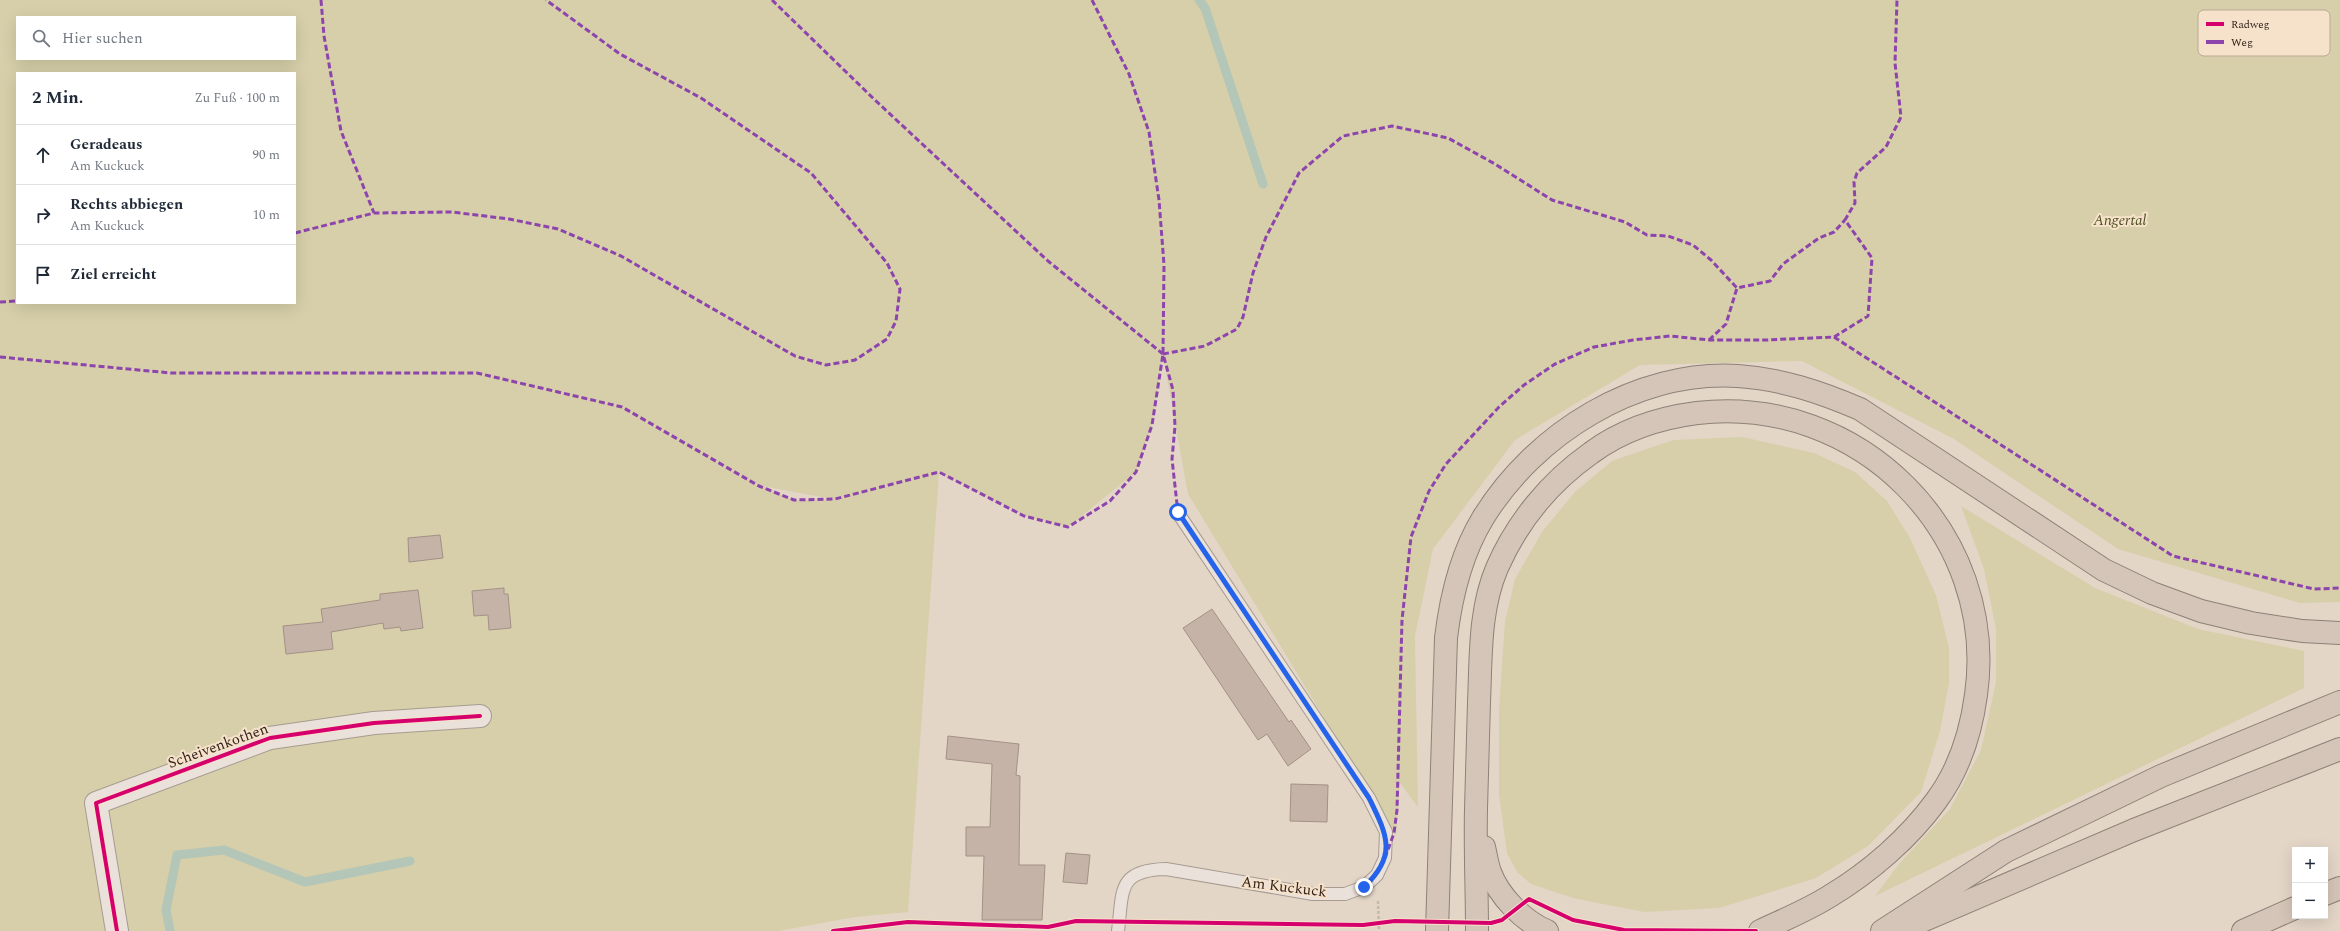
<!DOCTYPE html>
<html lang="de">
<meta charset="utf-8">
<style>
:root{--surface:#fff;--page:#f6f6f7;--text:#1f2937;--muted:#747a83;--line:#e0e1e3}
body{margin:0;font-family:Spectral,serif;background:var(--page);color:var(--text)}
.controls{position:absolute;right:12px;bottom:12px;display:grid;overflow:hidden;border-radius:0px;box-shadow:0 4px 16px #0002}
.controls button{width:36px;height:36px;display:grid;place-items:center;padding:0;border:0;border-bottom:1px solid var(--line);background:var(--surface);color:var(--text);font:20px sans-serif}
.stop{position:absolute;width:12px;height:12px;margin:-9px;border:3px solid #2563eb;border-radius:50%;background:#fff}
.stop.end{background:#2563eb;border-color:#fff;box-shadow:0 1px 4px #0008}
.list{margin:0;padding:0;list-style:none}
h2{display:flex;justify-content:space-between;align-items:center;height:52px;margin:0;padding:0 16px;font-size:17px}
h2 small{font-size:13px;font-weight:400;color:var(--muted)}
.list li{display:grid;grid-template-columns:26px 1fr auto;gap:12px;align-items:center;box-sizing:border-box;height:60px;padding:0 16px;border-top:1px solid var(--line)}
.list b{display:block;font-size:15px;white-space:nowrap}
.list p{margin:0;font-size:13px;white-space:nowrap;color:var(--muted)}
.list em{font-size:13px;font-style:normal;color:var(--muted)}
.icon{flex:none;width:22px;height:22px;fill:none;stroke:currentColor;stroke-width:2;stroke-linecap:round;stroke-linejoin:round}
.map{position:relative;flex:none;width:2340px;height:931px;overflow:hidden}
.search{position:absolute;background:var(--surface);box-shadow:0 4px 16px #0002;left:16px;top:16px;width:280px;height:44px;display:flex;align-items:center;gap:10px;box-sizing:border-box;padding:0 14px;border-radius:0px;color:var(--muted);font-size:15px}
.panel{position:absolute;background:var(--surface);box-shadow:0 4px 16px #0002;left:16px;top:72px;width:280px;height:232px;border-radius:0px}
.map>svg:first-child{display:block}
.green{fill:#d6cfa9;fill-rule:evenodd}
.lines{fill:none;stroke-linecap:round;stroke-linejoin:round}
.stream{stroke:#b4c6b8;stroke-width:9}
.building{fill:#c6b3a8;stroke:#a29187}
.lane-casing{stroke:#a79b91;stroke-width:14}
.street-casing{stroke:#a79b91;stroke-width:24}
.highway-casing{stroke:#8d8178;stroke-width:24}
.path{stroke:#c2b9b1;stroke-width:2.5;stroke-dasharray:3 2;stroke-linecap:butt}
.lane{stroke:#eae2da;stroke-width:12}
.street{stroke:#eae2da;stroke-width:22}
.highway{stroke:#d5c5b8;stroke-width:22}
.quiet{stroke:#8e44ad;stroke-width:3;stroke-dasharray:6 3;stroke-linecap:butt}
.cycleway-casing{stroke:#f6e2cb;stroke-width:6}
.cycleway{stroke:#d6006c;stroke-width:4}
.route{stroke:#2563eb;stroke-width:5}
.labels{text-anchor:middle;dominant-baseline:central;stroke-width:4;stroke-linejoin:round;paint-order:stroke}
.park-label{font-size:15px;font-style:italic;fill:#4d5121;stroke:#f6e2cb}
.street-label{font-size:15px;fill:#34231b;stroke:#f6e2cb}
.key{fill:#f6e2cb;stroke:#bca996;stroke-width:1}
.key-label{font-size:11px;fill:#34231b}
</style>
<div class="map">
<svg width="2340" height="931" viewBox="0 0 2340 931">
<rect width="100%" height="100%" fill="#e3d6c7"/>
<!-- green -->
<g class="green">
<path d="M0,0h2340v602l-40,1 -182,-54 -164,-110 -152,-78 -162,4 -125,75 -82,109 -18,87 3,171 -18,-24 -4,53 -208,-342 -25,-138 -11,69 -16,47 -68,55 -44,-11 -85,-43 -31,439 -53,5 -76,14h-779zM17,17h278v42h-278zM17,73h278v230h-278zM762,486l70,13h1l-39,1z"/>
<path d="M1742,437l72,16 41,19 32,29 23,37 26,57 13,53v35l-9,48 -19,61 -53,54 -52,32 -97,30 -75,4 -71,-14 -42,-14 -14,-12 -10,-19 -8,-59v-85l6,-87 10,-43 27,-47 33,-40 37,-31 61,-21z"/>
<path d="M1961,506l134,82 103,41 106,22v37l-429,208 24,-32 51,-55 31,-59 15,-68v-53l-12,-60z"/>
</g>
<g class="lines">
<!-- stream -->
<g class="stream">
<path d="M1199,0l6,8 58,176"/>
<path d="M170,931l-4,-21 11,-55 47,-5 81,32 105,-21"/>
</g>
</g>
<!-- building -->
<g class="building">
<path d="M440,535l3,23 -34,4 -1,-24z"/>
<path d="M504,588v6h4l3,34 -22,2 -1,-15 -14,1 -2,-25z"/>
<path d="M418,590l5,38 -22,3 -1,-4 -16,2 -1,-6 -52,9 2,17 -47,5 -3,-28 40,-4 -2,-13 59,-9v-6z"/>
<path d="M1212,609l77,113 2,-2 20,29 -23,17 -21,-32 -9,6 -75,-112z"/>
<path d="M948,736l71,8 -3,31 4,1 -1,89h26l-3,55h-60l2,-64h-18v-29h24l2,-63 -46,-5z"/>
<path d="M1291,784l37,1 -1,37 -37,-1z"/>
<path d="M1066,853l24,2 -3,29 -24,-2z"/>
</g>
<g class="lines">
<!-- lane casing -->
<g class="lane-casing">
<path id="lane" d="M1118,931c5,-40 -1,-61 48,-62l147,25h32l19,-7 13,-12 8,-17 1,-26 -17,-34 -191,-285"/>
</g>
<!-- street casing -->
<g class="street-casing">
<path id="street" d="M117,931l-21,-128 174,-65 104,-15 106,-7"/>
</g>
<!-- highway casing -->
<g class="highway-casing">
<g id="highway">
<path d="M1484,847c2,8 3,17 6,25 9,24 33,49 57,59"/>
<path d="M2325,894l15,-6"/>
<path d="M1908,927l226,-97 206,-81"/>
<path d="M1437,931l9,-293c5,-42 15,-84 37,-120 52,-85 154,-148 255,-142 44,3 82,16 122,33l244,161 48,23 49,18 50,12 51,8 38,2"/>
<path d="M1477,931c0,-41 -2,-81 -1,-122 1,-35 2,-71 3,-107 2,-44 0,-92 18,-134 20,-46 53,-86 94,-115 31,-23 67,-35 106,-40 161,-19 302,120 279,282 -5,37 -17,75 -40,106 -27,37 -66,71 -106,95 -22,14 -47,24 -70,35"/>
<path d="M1882,931l124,-80 155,-75 179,-74"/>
<path d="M2243,931l52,-23"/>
</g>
</g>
<!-- path -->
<path class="path" d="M1378,901l1,30"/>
<!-- lane -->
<use href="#lane" class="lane"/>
<!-- street -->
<use href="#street" class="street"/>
<!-- highway -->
<use href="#highway" class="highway"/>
<!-- quiet -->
<g class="quiet">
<path d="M321,0l3,36 17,95 33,82"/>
<path d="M772,0l104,101 172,160 115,93 10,36 2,36 -3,33 6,54"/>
<path d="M295,233l79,-20 78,-1 57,7 49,10 63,27 174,100 31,9 29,-5 32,-21 9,-18 4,-32 -13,-26 -76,-90 -110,-75 -81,-44 -74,-54"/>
<path d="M0,302l17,-1"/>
<path d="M1834,337l339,219 141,33 26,-1"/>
<path d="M1709,340l17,-16 11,-36"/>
<path d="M1163,354l42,-8 32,-17 6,-12 10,-44 13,-36 33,-64 44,-37 49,-10 56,12 47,26 57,36 73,22 22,13 21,1 25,9 18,15 26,28 33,-7 13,-17 36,-26 15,-6 11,-12"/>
<path d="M0,357l171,16h306l145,34 137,79 35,14 41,-1 104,-27 85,44 44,11 42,-26 26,-29 16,-47 11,-71 1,-89 -5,-65 -10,-68 -20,-58 -37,-74"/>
<path d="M1385,858l9,-25 3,-23 5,-190 9,-83 18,-46 17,-27 53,-57 25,-22 31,-21 39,-17 39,-7 37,-4 39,4h57l68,-3 34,-21 4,-58 -27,-38 10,-17 -1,-21 3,-9 29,-26 15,-30 -6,-54 2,-63"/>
</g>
<!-- cycleway casing -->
<g class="cycleway-casing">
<g id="cycleway">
<path d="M117,931l-21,-128 174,-65 104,-15 106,-7"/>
<path d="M833,931l75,-9 140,5 28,-6 287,4 32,-4 96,2 11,-3 27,-21 44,21 51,10 132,1"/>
</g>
</g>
<!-- cycleway -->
<use href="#cycleway" class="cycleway"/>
</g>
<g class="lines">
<!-- route -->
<path class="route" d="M1178,512l191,286c18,37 29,57 -5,89"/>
</g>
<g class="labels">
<!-- park labels -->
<g class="park-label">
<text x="2120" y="220">Angertal</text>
</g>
<!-- street labels -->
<g class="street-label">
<text transform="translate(218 746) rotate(-20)">Scheivenkothen</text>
<text transform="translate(1284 887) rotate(7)">Am Kuckuck</text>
</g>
</g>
<!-- legend -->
<rect x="2198" y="10" width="132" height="46" rx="6" class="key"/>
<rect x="2206" y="22" width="18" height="4" fill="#d6006c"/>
<rect x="2206" y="40" width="18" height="4" fill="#8e44ad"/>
<g class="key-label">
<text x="2231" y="28">Radweg</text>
<text x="2231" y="46">Weg</text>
</g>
</svg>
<div class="controls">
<button>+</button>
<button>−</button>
</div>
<div class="stop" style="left:1178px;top:512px"></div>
<div class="stop end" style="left:1364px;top:887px"></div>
<div class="search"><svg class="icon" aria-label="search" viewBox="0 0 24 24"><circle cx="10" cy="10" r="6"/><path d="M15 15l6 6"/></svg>Hier suchen</div>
<section class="panel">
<h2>2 Min.<small>Zu Fuß · 100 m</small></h2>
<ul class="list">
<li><svg class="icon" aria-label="ahead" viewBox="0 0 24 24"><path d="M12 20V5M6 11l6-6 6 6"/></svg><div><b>Geradeaus</b><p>Am Kuckuck</p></div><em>90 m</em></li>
<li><svg class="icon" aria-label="right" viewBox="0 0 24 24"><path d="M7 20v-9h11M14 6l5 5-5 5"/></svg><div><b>Rechts abbiegen</b><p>Am Kuckuck</p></div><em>10 m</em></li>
<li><svg class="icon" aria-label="arrive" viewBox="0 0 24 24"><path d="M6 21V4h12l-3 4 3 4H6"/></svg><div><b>Ziel erreicht</b></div></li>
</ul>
</section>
</div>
